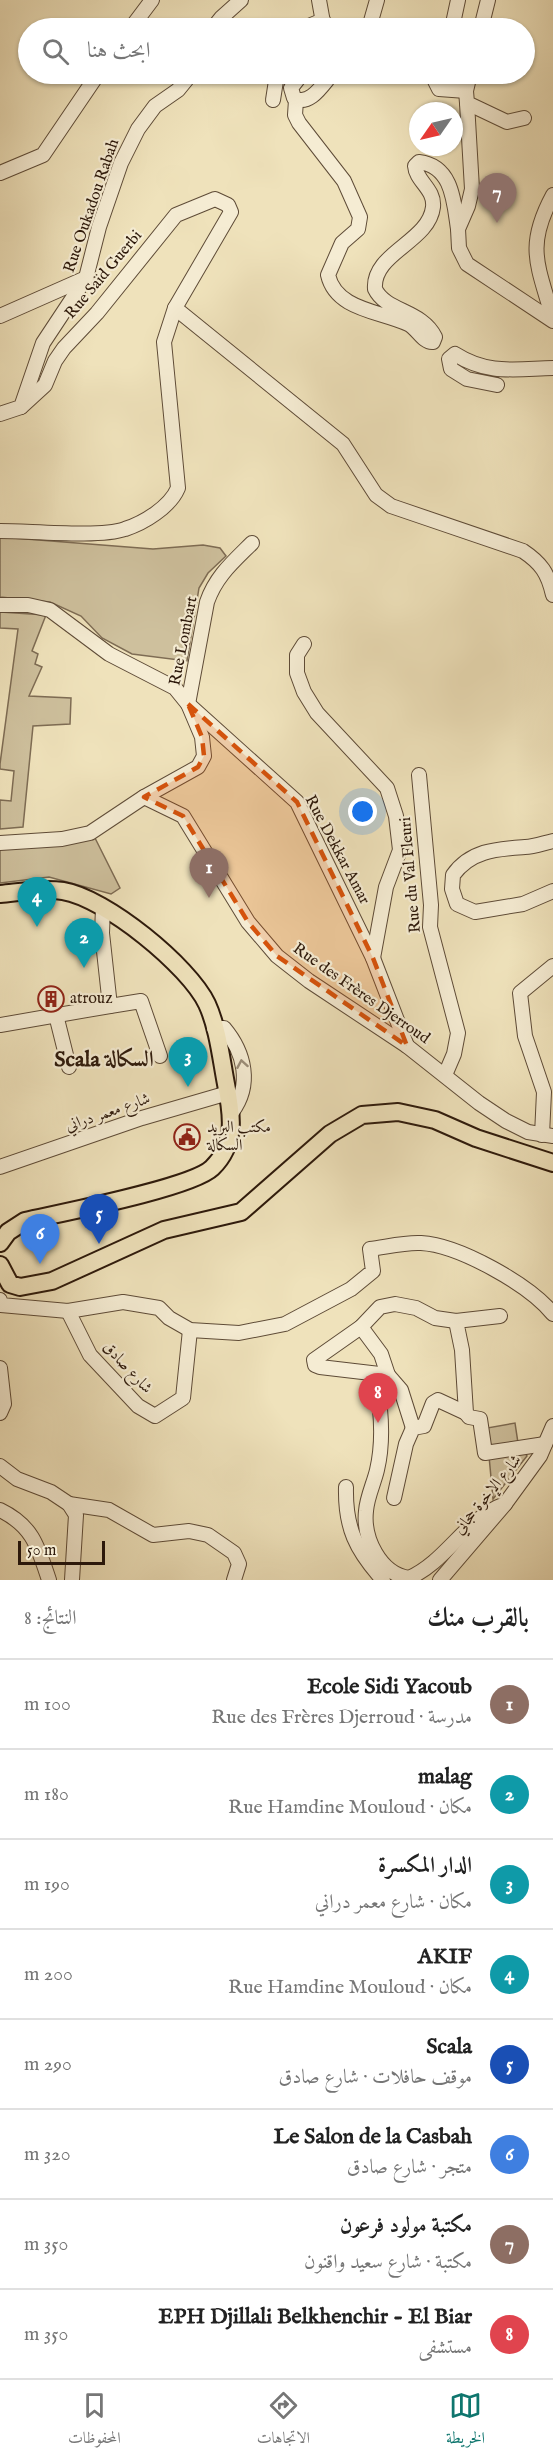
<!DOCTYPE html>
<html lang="ar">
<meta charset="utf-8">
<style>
:root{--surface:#fff;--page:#f2f2f2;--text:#222;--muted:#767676;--line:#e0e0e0;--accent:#0f766e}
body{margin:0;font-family:"IM FELL English",Amiri,serif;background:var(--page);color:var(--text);direction:rtl}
.compass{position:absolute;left:409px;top:102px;width:54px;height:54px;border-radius:50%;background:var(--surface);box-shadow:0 2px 4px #0004;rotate:236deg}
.scale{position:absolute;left:18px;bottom:15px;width:87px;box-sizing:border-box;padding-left:6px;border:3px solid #2d190b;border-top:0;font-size:16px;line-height:21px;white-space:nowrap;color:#2d190b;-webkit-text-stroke:4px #f5ecd3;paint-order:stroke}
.you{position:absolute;left:363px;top:812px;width:21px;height:21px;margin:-15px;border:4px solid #fff;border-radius:50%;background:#1a73e8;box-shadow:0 0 0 9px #1a73e833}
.badge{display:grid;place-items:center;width:39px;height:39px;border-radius:50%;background:var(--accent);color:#fff;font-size:20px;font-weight:700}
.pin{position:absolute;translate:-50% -50px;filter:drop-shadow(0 2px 3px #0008)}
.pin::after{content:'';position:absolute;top:32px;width:21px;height:18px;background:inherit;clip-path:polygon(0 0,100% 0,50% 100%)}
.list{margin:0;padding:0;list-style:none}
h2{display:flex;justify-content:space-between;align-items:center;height:78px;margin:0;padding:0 24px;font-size:26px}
h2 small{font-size:20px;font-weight:400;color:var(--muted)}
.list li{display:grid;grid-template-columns:39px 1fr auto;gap:18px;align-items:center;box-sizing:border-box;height:90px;padding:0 24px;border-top:2px solid var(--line)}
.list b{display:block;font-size:22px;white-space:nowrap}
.list p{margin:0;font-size:20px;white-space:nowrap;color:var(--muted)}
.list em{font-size:20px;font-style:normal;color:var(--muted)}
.icon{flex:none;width:33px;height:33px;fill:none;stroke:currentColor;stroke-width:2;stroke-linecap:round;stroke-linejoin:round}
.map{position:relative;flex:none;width:553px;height:1580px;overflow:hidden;direction:ltr}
.search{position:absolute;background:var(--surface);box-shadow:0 2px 4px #0004;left:18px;right:18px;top:18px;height:66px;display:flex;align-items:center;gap:15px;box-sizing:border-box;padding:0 21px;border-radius:33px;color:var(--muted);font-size:22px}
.sheet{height:798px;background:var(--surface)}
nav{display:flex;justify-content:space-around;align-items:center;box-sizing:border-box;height:84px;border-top:2px solid var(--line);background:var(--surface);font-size:16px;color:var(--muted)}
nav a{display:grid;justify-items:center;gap:3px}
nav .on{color:var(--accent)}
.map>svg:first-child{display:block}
.green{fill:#cec09d;stroke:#7e6c54;stroke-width:1.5}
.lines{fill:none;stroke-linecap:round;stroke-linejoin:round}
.minor-casing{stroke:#5e4b37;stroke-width:16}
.major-casing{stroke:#2d190b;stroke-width:20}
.minor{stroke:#f5ecd3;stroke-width:14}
.major{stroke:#efe2bb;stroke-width:16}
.oneway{stroke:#9b8d79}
.marked{fill:#d5530c;fill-opacity:0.2;stroke:#d5530c;stroke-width:4.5;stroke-dasharray:12 8;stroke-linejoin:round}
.labels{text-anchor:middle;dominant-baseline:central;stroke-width:4.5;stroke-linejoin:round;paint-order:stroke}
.street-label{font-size:16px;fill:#2d190b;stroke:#f5ecd3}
.poi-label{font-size:16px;fill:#2d190b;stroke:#f5ecd3;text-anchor:start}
.district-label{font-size:22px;font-weight:bold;fill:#2d190b;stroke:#f5ecd3}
</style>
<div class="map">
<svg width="553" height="1580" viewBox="0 0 553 1580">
<rect width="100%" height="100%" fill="#efe2bb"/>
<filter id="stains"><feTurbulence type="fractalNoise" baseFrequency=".00333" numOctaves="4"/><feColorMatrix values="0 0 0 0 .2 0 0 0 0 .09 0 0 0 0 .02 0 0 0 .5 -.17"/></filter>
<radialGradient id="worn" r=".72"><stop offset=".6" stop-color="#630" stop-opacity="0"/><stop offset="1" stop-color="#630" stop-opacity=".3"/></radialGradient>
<!-- green -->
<g class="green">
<path d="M0,537l153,12 50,-4 17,3 6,8 -18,17 -9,15 -12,73 -55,-7 -30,-16 -21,-22 -31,-14 -50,-5z"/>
<path d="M0,612l46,3 -14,36 6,3 -3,10 7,3 -13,29 42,2 -1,26 -37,2 -10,101 -23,2v-29l11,1 3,-30 -14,-2v-5l18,-135 -18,-1z"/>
<path d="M93,834l27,54 -9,6 -62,-17 -49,6v-41z"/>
<path d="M515,1423l3,20 -28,5 -3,-20z"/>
<path d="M524,1451l3,5 -34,43 -4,-43z"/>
</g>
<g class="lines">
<!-- minor casing -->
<g class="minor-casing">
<g id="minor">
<path d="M319,0l5,28"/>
<path d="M131,28l21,-28"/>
<path d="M213,28l8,-10 20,-18"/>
<path d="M304,28l19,-8"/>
<path d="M369,28l8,-28"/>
<path d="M452,28l6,-28"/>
<path d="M481,28l7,-28"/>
<path d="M302,74l-11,14 3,10c16,9 29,-14 38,-24"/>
<path d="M437,74l-2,7 4,8 27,2"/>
<path d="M470,74l-4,17 1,12 40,19 17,-4"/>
<path d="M273,100l4,-26"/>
<path d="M296,100l-1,15 4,8 45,58 16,36 -2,12 -16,14 -14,32c8,35 52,36 80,49 9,4 15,19 25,18l2,-5c-13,-27 -49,-25 -60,-48 -3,-36 54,-47 58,-82 2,-18 -17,-26 -18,-41l4,-4c34,4 35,41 39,67"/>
<path d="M467,103l5,86 -4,17 -10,23 1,19 8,16 86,57"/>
<path d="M0,173l43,-18 55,-81"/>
<path d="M553,195c-28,52 -15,70 0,124"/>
<path d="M175,308l168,136 33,51 15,11 132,45c18,12 25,22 30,44"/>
<path d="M0,316l86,-38"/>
<path d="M497,385l-30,-6 -16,-10 -2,-10 6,-5c33,21 60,15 98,14"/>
<path d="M0,414l21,-7 22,-64 43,-65 13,-51 22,-64 17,-34 17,-23 23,-16 13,-16"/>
<path d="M0,531c31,0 99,7 125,-2 19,-6 45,-22 53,-41l-14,-146 11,-34 56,-96 -3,-7 -13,-6 -39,16 -79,98 -33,35 -9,13 -10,24 -24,22"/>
<path d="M0,605h28l22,5 59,44 66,34 13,16 109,98 76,156 34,88"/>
<path d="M304,644l-7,11v18l7,19 13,21 70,75 9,28 4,34 -14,37 -13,71"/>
<path d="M419,775l12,130 -1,22 28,106 -4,21 -9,21"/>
<path d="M144,797l54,-30 6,-11 -2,-19 -14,-33 19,-102c9,-26 26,-40 45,-59"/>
<path d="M553,841c-9,2 -19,6 -28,6 -28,2 -54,3 -72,28l-1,14 5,15 18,8 48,-8 30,-13"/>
<path d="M0,843l62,-4 28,-6 54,-36 39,19 65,106 29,34 32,25 98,65 72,57 27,18 22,11 25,4"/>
<path d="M110,1006l31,-5 19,55"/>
<path d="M56,1015l13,52"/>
<path d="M0,1025l110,-19 -8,-73 1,-25"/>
<path d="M214,1028h10c21,25 28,57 8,84"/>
<path d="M542,1135l2,-43 -19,-56 -5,-43 33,-27"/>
<path d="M0,1167l142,-49 86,-25"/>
<path d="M0,1300l1,5 67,6 55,-9 36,6 10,10 21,12 49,3 46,-9 66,-35 22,-18 -3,-22c16,-2 35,-7 51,-6 38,2 109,42 132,71"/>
<path d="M68,1311l22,44 48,51 17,10 28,-18 7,-68"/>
<path d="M500,1316l-44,5 6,29 4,63 3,4 11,2 5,34 60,-9"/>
<path d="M361,1327l20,27 7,21"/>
<path d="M0,1368l4,36 -4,9"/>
<path d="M380,1409c2,21 2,40 -3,61 -3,13 -10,27 -11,41 -3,27 14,63 43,67 38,-17 57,-60 96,-74"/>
<path d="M413,1428l-12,-38 -13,-15 -68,-8 -5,-2 -1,-5 47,-33 19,-20 15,-3 21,4 19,10 21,3"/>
<path d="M0,1466l17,13 34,13 18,12 7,11 -4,65"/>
<path d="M346,1487c-1,41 10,63 37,93"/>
<path d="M394,1498l12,-54 7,-16 11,-2 9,-23 5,-3 28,13"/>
<path d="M69,1504l40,6 44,25 36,-4 19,4 26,18 5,11 -5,16"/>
<path d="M0,1510c33,16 38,37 49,70"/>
<path d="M440,1580l65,-76 35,-48 13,-30"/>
</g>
</g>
<!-- major casing -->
<g class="major-casing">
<g id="major">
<path d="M0,894c21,-2 43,-6 63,-3 43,7 126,75 144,113 11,24 14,54 19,80 6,30 11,60 -14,84 -21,20 -152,45 -187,53l-17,11 -8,11"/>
<path d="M0,1265l10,19 10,3 32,-6 112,-51 77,-18 89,-78 32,-19 36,-3 37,8 41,18 77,25"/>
</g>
</g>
<!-- minor -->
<use href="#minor" class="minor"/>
<!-- major -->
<use href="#major" class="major"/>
</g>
<!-- one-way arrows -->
<defs><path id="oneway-chevron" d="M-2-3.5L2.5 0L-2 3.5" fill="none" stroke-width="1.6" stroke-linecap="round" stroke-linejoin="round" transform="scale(1.5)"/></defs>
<use class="oneway" href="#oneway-chevron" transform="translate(242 1064) rotate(-100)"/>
<!-- marked area -->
<path class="marked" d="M188,704l109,98 76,156 34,88 -130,-90 -29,-34 -65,-106 -39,-19 54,-30 6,-11 -2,-19z"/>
<!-- icons -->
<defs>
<g id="building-ring" transform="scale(1.35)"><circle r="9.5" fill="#f5ecd3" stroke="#8f2418" stroke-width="1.5"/><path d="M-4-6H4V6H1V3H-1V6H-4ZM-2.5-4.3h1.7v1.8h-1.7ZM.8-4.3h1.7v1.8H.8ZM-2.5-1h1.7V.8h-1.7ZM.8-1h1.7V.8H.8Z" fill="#8f2418"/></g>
<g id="civic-ring" transform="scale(1.35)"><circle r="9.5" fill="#f5ecd3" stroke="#8f2418" stroke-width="1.5"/><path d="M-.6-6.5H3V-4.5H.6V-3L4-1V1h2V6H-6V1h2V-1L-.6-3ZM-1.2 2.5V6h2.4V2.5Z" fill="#8f2418"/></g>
</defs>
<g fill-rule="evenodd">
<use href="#building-ring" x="51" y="999"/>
<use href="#civic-ring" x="187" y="1137"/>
</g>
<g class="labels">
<!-- street labels -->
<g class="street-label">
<text transform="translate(92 206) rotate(-71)">Rue Oukadou Rabah</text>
<text transform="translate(104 275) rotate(-50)">Rue Saïd Guerbi</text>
<text transform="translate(184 641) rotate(-79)">Rue Lombart</text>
<text transform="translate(337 850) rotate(62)">Rue Dekkar Amar</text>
<text transform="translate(411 875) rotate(-95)">Rue du Val Fleuri</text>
<text transform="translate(361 994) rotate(35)">Rue des Frères Djerroud</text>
<text transform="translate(108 1113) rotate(-19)">شارع معمر دراني</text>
<text transform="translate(127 1368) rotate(47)">شارع صادق</text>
<text transform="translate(488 1495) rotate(-51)">شارع الإخوة حجاني</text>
</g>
<!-- poi labels -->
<g class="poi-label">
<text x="70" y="999">atrouz</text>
<text x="207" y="1128">مكتب البريد<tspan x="207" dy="18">السكالة</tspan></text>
</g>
<!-- district labels -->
<g class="district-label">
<text x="104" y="1060">Scala السكالة</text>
</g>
</g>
<rect width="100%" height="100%" filter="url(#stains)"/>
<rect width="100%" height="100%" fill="url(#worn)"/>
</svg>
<svg class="compass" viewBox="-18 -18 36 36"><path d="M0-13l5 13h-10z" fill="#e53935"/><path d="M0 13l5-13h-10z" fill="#767676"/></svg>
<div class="scale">50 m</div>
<div class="you"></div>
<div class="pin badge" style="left:209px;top:898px;background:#8d6e63">1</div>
<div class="pin badge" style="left:84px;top:968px;background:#0f9aa8">2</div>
<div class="pin badge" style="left:188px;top:1087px;background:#0f9aa8">3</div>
<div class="pin badge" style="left:37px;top:927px;background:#0f9aa8">4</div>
<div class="pin badge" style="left:99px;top:1244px;background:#1a4fb4">5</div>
<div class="pin badge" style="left:40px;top:1264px;background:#3f7fe0">6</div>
<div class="pin badge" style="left:497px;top:223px;background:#8d6e63">7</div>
<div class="pin badge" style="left:378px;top:1423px;background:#e0444e">8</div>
<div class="search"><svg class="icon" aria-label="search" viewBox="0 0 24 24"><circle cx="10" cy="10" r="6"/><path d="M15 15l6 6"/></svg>ابحث هنا</div>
</div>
<section class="sheet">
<h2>بالقرب منك<small>النتائج: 8</small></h2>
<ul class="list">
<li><span class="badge" style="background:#8d6e63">1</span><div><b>Ecole Sidi Yacoub</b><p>مدرسة · Rue des Frères Djerroud</p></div><em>100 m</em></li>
<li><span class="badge" style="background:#0f9aa8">2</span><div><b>malag</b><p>مكان · Rue Hamdine Mouloud</p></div><em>180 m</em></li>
<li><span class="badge" style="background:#0f9aa8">3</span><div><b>الدار المكسرة</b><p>مكان · شارع معمر دراني</p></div><em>190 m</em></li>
<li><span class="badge" style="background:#0f9aa8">4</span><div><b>AKIF</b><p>مكان · Rue Hamdine Mouloud</p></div><em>200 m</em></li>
<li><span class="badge" style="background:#1a4fb4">5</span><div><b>Scala</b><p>موقف حافلات · شارع صادق</p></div><em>290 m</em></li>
<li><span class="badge" style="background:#3f7fe0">6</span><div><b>Le Salon de la Casbah</b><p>متجر · شارع صادق</p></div><em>320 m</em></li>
<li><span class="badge" style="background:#8d6e63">7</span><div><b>مكتبة مولود فرعون</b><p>مكتبة · شارع سعيد واقنون</p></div><em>350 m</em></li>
<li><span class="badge" style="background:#e0444e">8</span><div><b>EPH Djillali Belkhenchir - El Biar</b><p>مستشفى</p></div><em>350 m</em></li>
</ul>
</section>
<nav>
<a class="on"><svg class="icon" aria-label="map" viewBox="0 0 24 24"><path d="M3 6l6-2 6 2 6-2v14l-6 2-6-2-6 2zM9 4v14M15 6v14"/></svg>الخريطة</a>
<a><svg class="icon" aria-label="directions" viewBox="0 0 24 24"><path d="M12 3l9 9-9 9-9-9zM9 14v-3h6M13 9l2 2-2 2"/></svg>الاتجاهات</a>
<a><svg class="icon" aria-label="saved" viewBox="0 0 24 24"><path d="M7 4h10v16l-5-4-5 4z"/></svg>المحفوظات</a>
</nav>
